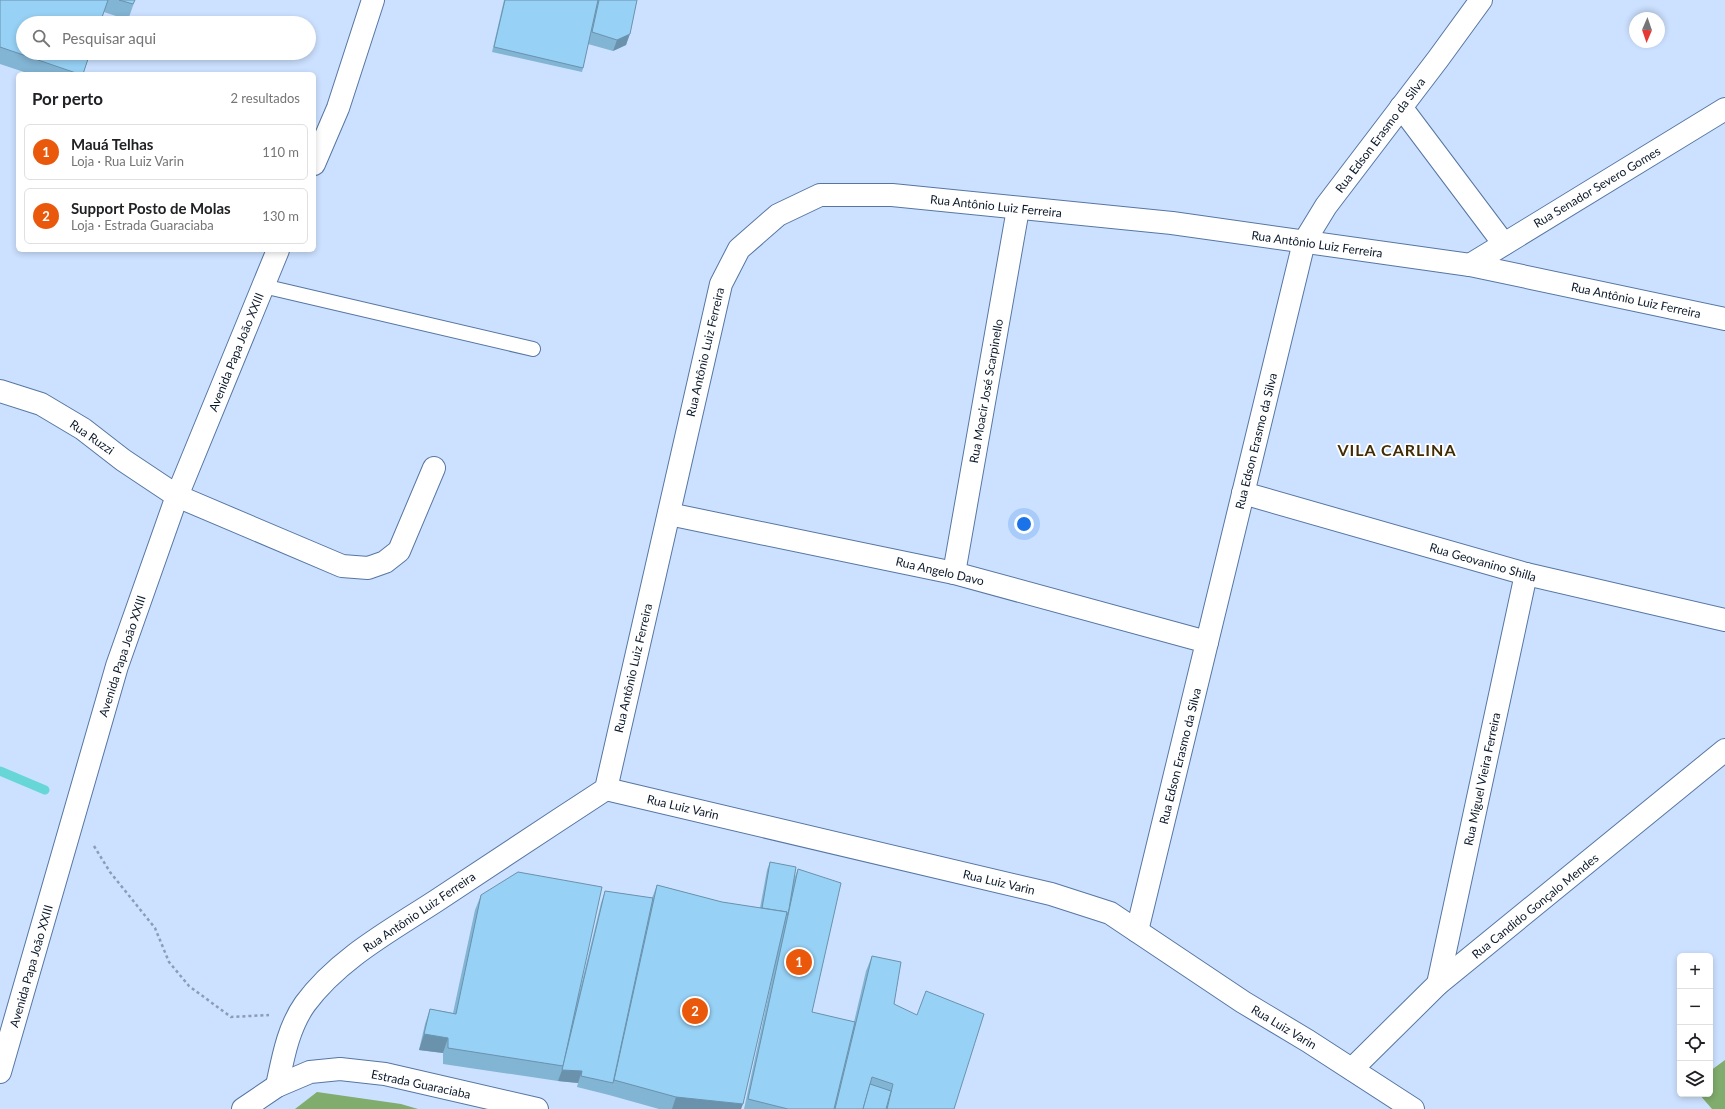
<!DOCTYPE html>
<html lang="pt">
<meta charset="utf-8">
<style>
:root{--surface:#fff;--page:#f2f2f2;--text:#202124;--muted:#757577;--line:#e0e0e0;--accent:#ea580c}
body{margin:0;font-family:Lato,sans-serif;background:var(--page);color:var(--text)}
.controls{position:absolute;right:12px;bottom:12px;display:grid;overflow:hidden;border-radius:6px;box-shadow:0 2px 6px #0003}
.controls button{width:36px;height:36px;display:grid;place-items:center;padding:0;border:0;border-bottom:1px solid var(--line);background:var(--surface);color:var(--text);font:20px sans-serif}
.compass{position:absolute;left:1629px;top:12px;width:36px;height:36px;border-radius:50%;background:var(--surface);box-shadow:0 2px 6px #0003;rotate:182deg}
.you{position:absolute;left:1024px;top:524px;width:14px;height:14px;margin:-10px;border:3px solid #fff;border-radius:50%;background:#1a73e8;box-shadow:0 0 0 6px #1a73e833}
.badge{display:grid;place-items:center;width:26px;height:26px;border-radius:50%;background:var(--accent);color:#fff;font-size:13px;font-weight:700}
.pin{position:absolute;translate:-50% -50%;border:2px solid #fff;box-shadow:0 1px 4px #0006}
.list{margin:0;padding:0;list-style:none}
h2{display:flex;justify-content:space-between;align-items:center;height:52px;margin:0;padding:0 16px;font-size:17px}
h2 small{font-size:13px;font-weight:400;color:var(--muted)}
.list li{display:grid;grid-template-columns:26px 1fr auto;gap:12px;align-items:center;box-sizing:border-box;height:56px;margin:0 8px 8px;padding:0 8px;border:1px solid var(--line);border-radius:6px}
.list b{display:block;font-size:15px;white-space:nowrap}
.list p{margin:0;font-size:13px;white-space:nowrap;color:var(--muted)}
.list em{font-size:13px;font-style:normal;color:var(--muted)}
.icon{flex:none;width:22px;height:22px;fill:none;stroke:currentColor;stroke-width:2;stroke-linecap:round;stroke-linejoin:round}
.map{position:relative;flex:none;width:1725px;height:1109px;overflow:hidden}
.search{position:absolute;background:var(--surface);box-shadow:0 2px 6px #0003;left:16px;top:16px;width:300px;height:44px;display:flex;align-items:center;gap:10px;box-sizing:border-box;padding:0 14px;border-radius:22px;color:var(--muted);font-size:15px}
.panel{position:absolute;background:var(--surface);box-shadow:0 2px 6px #0003;left:16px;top:72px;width:300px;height:180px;border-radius:6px}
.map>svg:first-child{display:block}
.forest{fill:#80ac6d}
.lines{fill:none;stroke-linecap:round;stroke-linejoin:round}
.stream{stroke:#67d6d7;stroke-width:9}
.service-casing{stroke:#5676a2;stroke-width:16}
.minor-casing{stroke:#5676a2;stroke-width:24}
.tertiary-casing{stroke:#5676a2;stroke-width:24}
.primary-casing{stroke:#5676a2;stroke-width:24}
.path{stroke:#8b9db6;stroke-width:2.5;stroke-dasharray:3 3;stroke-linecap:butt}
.service{stroke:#fff;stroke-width:14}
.minor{stroke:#fff;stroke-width:22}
.tertiary{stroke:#fff;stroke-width:22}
.primary{stroke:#fff;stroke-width:22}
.wall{fill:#82b4d3}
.shaded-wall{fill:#6a92ac}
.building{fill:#97d1f5;stroke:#6a92ac}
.labels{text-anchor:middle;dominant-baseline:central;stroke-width:3.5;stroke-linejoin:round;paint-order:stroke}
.street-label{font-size:12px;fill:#0c192a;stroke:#fff}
.district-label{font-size:16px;font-weight:bold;letter-spacing:1px;fill:#412b05;stroke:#fff}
</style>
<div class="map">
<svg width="1725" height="1109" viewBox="0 0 1725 1109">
<rect width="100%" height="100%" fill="#cce1ff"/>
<!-- forest -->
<g class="forest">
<path d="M1725,1060v49h-13l-13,-15h11v-23z"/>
<path d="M317,1092l84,12 17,5h-123z"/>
</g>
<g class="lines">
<!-- stream -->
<path class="stream" d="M0,771l45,19"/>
<!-- service casing -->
<g class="service-casing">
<path id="service" d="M263,286l270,63"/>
</g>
<!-- minor casing -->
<g class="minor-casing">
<g id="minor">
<path d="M1401,107l103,137"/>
<path d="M1470,265l255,-156"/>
<path d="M0,391l41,13 42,25 40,31 54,36 165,70 26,2 17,-6 14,-11 35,-83"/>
<path d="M1243,493l283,81 199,46"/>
<path d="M669,514l285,59 253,69"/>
<path d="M954,573l64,-364"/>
<path d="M606,789l445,105 59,19 133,89 65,39 105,68"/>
<path d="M1137,931l167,-689 22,-36 112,-147 43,-59"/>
<path d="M1438,984l88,-410"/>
<path d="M1352,1069l86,-85 287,-234"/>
<path d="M277,1086c6,-28 11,-58 28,-82 33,-45 85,-73 131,-103 56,-37 113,-75 170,-112l115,-505 18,-35 39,-34 42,-20h72l280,28 298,42 255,54"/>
</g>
</g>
<!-- tertiary casing -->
<g class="tertiary-casing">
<g id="tertiary">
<path d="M314,164l24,-56 35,-108"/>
<path d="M0,1072l117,-406 60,-170 101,-246"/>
</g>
</g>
<!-- primary casing -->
<g class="primary-casing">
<path id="primary" d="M243,1109l34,-23 33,-14 30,-3 45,5 152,35"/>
</g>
<!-- path -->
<path class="path" d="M94,846l16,26 45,56 14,34 20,24 42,31 38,-2"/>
<!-- service -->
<use href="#service" class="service"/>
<!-- minor -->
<use href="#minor" class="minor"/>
<!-- tertiary -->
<use href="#tertiary" class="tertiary"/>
<!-- primary -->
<use href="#primary" class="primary"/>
</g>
<!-- wall -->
<g class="wall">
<path d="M0,0h135l-7,20 -24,-8 -21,62h-53l-30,-10z"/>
<path d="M504,0h133l-11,45 -13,6 -25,-7 -5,24 -1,4 -90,-20z"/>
<path d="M770,862l24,17 4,-10 14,143 42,10 12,-51 6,-15 22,48 60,105h-210l30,-139 -33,139h-82l-50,-14 -32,-8 1,-4 -20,-2 -115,-17v-11l-24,-3 6,-26 5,-15 23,4 22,-103 6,-15 98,99 22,-91 4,-12 47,7 5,-13 65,17 38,6 7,-38z"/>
</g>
<!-- shaded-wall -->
<g class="shaded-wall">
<path d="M630,34l-4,11 -13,6 4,-11z"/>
<path d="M424,1034l24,4 -5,15 -24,-3z"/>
<path d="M562,1070l20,1 -4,12 -20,-2z"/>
<path d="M676,1097l67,7 -2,5h-69z"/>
</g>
<!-- building -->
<g class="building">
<path d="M0,0h108l-8,23h-77v30h67l-7,21h-4l-79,-27z"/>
<path d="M119,0h16l-2,4z"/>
<path d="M505,0h93l-15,68 -89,-21z"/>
<path d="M599,0h38l-7,34 -13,6 -25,-8z"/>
<path d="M770,862l26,5 -8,48 -1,-1v-2l-25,-4z"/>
<path d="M798,869l43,14 -29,129 43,10 -21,87h-46l-40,-10z"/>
<path d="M518,872l84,15 -39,179 -115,-18v-10l-24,-4 6,-25 26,5 25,-119z"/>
<path d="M657,885l65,17 65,10 -44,192 -67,-7 -62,-17z"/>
<path d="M605,891l48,7 -40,185 -32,-7 1,-5 -20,-1z"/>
<path d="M872,956l29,6 -7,42 23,11 9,-24 58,23 -30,95h-67l6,-25 -21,-7 -9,32h-28z"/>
<path d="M870,1084l21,7 -5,18h-23z"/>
</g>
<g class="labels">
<!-- street labels -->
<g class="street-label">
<text transform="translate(1380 135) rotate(-53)">Rua Edson Erasmo da Silva</text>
<text transform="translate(1597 187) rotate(-31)">Rua Senador Severo Gomes</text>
<text transform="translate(996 206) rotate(6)">Rua Antônio Luiz Ferreira</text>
<text transform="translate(1317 244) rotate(8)">Rua Antônio Luiz Ferreira</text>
<text transform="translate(1636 300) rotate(12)">Rua Antônio Luiz Ferreira</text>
<text transform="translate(236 352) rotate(-68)">Avenida Papa João XXIII</text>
<text transform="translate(705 352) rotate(-77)">Rua Antônio Luiz Ferreira</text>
<text transform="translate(986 391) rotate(-80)">Rua Moacir José Scarpinello</text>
<text transform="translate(92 437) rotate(35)">Rua Ruzzi</text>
<text transform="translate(1256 441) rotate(-76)">Rua Edson Erasmo da Silva</text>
<text transform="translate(1483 562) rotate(16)">Rua Geovanino Shilla</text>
<text transform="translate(940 571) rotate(13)">Rua Angelo Davo</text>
<text transform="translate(122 656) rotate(-72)">Avenida Papa João XXIII</text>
<text transform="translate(633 668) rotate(-77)">Rua Antônio Luiz Ferreira</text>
<text transform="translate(1180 756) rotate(-76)">Rua Edson Erasmo da Silva</text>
<text transform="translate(1482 779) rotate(-78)">Rua Miguel Vieira Ferreira</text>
<text transform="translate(683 807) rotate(13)">Rua Luiz Varin</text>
<text transform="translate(999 882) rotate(13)">Rua Luiz Varin</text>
<text transform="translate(1535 906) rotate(-39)">Rua Candido Gonçalo Mendes</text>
<text transform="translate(419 912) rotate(-34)">Rua Antônio Luiz Ferreira</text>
<text transform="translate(31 966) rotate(-74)">Avenida Papa João XXIII</text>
<text transform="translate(1284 1027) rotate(31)">Rua Luiz Varin</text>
<text transform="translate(421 1084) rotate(12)">Estrada Guaraciaba</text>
</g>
<!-- district labels -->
<g class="district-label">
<text x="1397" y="449">VILA CARLINA</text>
</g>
</g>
</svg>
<div class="controls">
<button>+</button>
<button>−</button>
<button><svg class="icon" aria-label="locate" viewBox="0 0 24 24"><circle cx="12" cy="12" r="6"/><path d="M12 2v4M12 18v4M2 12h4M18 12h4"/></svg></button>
<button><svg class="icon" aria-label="layers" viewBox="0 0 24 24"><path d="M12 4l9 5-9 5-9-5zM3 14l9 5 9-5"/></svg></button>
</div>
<svg class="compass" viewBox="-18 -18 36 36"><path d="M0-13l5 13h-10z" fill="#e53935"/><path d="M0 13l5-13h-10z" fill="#757577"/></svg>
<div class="you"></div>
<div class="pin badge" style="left:799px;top:962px">1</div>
<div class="pin badge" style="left:695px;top:1011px">2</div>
<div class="search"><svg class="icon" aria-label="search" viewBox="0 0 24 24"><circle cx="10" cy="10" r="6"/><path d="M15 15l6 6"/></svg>Pesquisar aqui</div>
<section class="panel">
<h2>Por perto<small>2 resultados</small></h2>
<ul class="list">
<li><span class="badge">1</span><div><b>Mauá Telhas</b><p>Loja · Rua Luiz Varin</p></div><em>110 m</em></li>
<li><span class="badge">2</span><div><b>Support Posto de Molas</b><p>Loja · Estrada Guaraciaba</p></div><em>130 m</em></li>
</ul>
</section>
</div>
